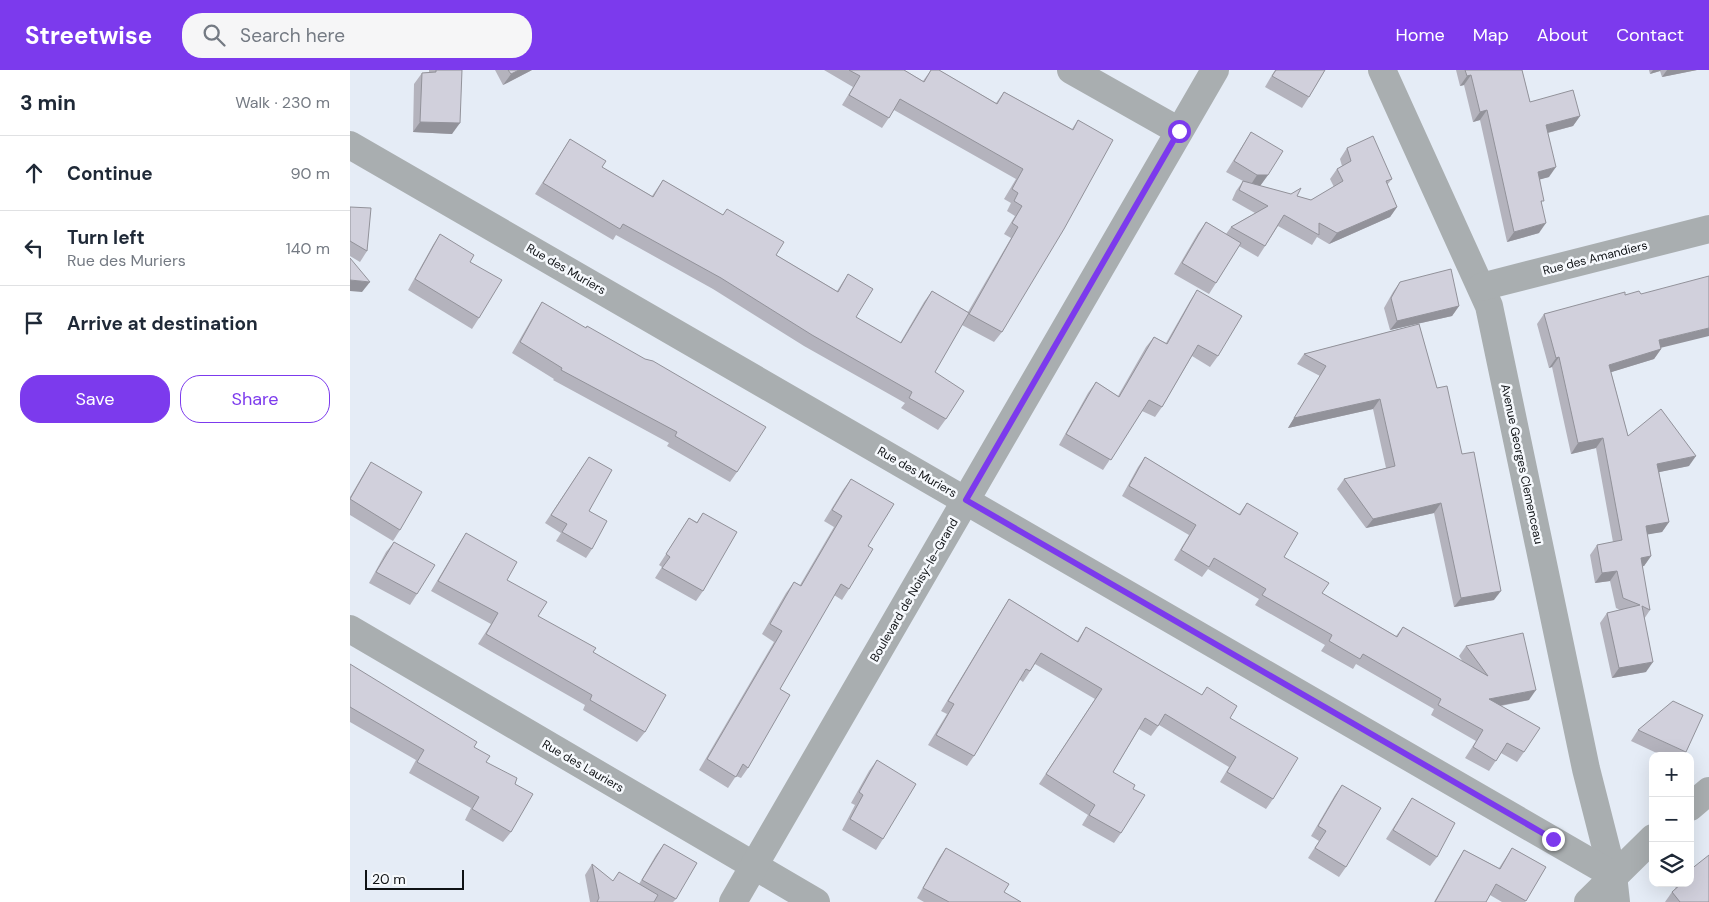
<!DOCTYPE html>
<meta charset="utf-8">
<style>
:root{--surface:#fff;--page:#f6f6f7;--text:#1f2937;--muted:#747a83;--line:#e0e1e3;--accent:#7c3aed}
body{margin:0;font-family:"DM Sans",sans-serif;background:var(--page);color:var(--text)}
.controls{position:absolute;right:15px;bottom:15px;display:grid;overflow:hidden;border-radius:10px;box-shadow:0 5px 20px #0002}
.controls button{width:45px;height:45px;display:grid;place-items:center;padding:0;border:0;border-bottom:1px solid var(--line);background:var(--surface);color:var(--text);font:25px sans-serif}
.scale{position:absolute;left:15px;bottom:12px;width:99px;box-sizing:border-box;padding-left:5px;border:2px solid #0f1215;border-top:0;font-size:14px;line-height:18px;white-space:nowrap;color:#0f1215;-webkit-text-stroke:4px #f6f9fd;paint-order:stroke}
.stop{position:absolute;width:15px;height:15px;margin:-11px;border:4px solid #7c3aed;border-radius:50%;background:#fff}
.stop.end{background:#7c3aed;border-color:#fff;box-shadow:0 1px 5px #0008}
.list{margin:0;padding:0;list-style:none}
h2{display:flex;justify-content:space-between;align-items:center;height:65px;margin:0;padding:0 20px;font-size:21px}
h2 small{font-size:16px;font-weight:400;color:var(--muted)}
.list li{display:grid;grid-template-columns:32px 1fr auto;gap:15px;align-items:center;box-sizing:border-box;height:75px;padding:0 20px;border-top:1px solid var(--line)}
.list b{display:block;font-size:19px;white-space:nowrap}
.list p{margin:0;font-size:16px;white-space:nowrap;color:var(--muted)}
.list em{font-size:16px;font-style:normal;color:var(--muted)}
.actions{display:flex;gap:10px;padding:15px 20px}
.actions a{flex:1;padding:11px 0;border:1px solid var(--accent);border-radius:20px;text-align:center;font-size:18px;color:var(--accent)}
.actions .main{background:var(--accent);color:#fff}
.icon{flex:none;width:28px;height:28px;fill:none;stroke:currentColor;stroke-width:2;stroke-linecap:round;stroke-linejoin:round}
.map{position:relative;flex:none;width:1359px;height:832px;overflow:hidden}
header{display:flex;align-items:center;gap:30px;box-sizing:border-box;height:70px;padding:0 25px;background:var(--accent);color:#fff}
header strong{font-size:24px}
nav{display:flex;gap:28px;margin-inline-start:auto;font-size:18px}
.search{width:350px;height:45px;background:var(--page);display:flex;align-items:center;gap:12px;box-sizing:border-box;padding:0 18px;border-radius:20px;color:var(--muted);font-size:19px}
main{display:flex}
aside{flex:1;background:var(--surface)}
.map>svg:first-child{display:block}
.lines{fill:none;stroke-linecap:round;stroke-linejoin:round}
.minor{stroke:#a9aeb0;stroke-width:28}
.wall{fill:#b4b3bd}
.shaded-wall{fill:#92929a}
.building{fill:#d1d0dc;stroke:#92929a}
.route{stroke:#7c3aed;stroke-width:6}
.labels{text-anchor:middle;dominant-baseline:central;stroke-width:5;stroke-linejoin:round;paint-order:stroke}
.street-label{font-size:12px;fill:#0f1215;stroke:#f6f9fd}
</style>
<header>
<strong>Streetwise</strong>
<div class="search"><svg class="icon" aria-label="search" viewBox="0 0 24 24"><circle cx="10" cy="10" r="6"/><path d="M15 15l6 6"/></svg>Search here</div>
<nav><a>Home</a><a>Map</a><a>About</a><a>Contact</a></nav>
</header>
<main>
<aside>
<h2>3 min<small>Walk · 230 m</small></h2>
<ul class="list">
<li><svg class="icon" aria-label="ahead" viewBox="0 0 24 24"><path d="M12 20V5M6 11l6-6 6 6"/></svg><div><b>Continue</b></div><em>90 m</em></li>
<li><svg class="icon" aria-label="left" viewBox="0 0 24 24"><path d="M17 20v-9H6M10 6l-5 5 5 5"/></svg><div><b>Turn left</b><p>Rue des Muriers</p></div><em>140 m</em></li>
<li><svg class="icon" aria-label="arrive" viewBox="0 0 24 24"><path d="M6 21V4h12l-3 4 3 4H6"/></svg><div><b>Arrive at destination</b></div></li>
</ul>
<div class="actions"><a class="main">Save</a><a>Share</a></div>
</aside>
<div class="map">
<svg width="1359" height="832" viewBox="0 0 1359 832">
<rect width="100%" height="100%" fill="#e5ecf6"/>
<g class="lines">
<!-- minor -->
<g class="minor">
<path d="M721,0l108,61"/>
<path d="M1032,0l107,236 97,463 27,106 3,27"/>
<path d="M0,75l1263,730"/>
<path d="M1131,217l228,-58"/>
<path d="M0,559l466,273"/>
<path d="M1340,737l19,-16"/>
<path d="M383,832l482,-832"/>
<path d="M1238,832l65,-64"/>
</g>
</g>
<!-- wall -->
<g class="wall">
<path d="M79,0h33l-10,64 -39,-2 1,-48 8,-11 7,-1z"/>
<path d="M145,0h37l-29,15z"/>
<path d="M474,0h80l19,11 8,-11h8l57,33 8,-11 68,37 6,-9 -76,212 -8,10 -32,-17 -27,47 11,47 -8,11 -37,-22 4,-5 -101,-57 -91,-57 -97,-54 -3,5 -78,-46 35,-55 32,28 50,29 11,-16 60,35 4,-6 49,46 61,36 11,-17 8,43 44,26 24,-41 8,-11 36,21 43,-74 -7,-4 11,-18 -8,-5 4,-8 -7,-4 12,-20 -122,-69 -12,18 -40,-23 11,-18z"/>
<path d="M925,0h50l-16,27 -7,11 -37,-21z"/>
<path d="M1106,0h66l8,32 50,14 -7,10 -25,7 1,44 -9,2 2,25 -3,29 -32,9 -27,-122 -7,2 -9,-37 -4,1z"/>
<path d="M1299,0h48l-35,7 -2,-6 -10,3z"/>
<path d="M901,62l17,43 -8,11 51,14 23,-13 -4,-8 7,-10 5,-3 -2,-7 7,-11 45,31 -5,6 10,22 -7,10 -61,27 -12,-7 -5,8 -34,-19 -20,31 -19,-11 -23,37 -7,11 -35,-20 24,-41 8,-11 20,12 5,-7 24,-14 -23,-13 4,-9 7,-10 -17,-9z"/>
<path d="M0,137l17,44 -7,11 -10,-6z"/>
<path d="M90,164l30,28 9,56 -7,11 -64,-39 25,-45z"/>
<path d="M1050,212l59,24 -7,10 -62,14 -6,-22 9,-16z"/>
<path d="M847,220l21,66 -8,11 -18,-11 -30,51 -7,10 -13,-6 -39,59 -44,-25 29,-52 8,-11 22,14 28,-49 8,-10 12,6 24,-42z"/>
<path d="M1275,225l36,54 -7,10 -43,13 17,64 61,30 -30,6 10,50 -7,10 -15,2 4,22 -7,10h-2l8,44 -6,9 2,53 -34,6 -12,-55 7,-10 13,-3 -4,-2 -6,-27 -15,2 -5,-28 7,-10 16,-3 -17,-94 -25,6 -19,-87 -3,1 -12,-44 7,-10z"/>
<path d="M192,232l195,170 -7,10 -63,-36 2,-3 -116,-63 1,-1 -42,-26 23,-40z"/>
<path d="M1069,254l75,276 -40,7 -20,-94 -68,15 -29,-39 7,-10 42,-11 -13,-59 -85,19 32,-52 -23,-12 7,-10z"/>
<path d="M795,387l94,57 8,-11 37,54 38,36 74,43 7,-9 60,35 -4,-6 7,-10 63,54 -28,6 23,46 -7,10 -16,-9 -12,18 -24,-13 11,-17 -45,-26 3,-6 -78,-45 -3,5 -32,-18 4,-6 -70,-40 4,-6 -51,-30 -6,8 -28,-17 15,-25 -67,-39 16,-29z"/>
<path d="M21,392l29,68 -7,11 -43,-26v-18l14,-24z"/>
<path d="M233,396l6,45 3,38 -6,9 -30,-17 5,-8 -16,-10z"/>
<path d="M501,409l17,67 -19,43 -7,11 -8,-5 -54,94 -32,79 -7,10 -5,-2 -8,12 -29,-18 75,-128 -12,-8 24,-41 8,-11 6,3 34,-58 -10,-6 19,-31z"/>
<path d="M353,443v78l-7,10 -41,-23 7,-11 -3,-2 30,-47 8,4z"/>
<path d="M116,463l72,83 55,36 52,80 -8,10 -54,-32 2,-5 -107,-61 13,-20 -60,-33 28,-47z"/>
<path d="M44,472l23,52 -7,11 -41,-22 17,-31z"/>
<path d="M659,529l68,42 9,-14 116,68 5,-8 23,31 43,81 -7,10 -46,-27 9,-15 -70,-42 -8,11 -12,-7 -26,43 20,17 -12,44 -7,10 -32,-18 6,-10 -49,-31 56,-85 -60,-35 -12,18 -4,-3 -45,77 -7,10 -39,-21 19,-31 -6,-3 61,-101z"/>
<path d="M0,594l124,83 12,15 29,22 -4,48 -8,10 -38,-22 6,-12 -62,-35 7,-13 -66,-38z"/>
<path d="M1288,660l48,22 -3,4h-20l-32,-15z"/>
<path d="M527,690l6,79 -7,11 -34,-20 13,-25 -4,-2 18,-32z"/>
<path d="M992,715l4,82 -7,10 -31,-19 11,-17 -8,-5 24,-41z"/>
<path d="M1062,728l25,59 -7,9 -44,-27z"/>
<path d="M314,774l12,55 -3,3h-83l-5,-27 7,-11 20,17 27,3 17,-29z"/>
<path d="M596,778l58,44 17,10h-97l-7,-4 22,-40z"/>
<path d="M1162,778l34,19 -21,35h-23l-12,-7 -4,7h-52l23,-41 7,-11 35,18z"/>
<path d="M1327,813h13l19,19h-44l7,-10 4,-4 -1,-1z"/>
</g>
<!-- shaded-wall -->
<g class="shaded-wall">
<path d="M169,0h13l-29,15 8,-11z"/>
<path d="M1303,0h8l-1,1 -10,3z"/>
<path d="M1317,0h30l-35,7z"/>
<path d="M1121,5l-7,10 -4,1 7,-10z"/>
<path d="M1137,40l-7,10 -7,2 7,-10z"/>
<path d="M1230,46l-7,10 -34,9 7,-10z"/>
<path d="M70,52l40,1 -8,11 -39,-2z"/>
<path d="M1206,97l-7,10 -18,5 7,-10z"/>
<path d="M907,105h11l-8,11h-10z"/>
<path d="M1047,137l-7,10 -61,27 8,-11z"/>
<path d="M1196,153l-7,10 -32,9 7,-10z"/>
<path d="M0,210l20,2 -8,10 -12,-1z"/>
<path d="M1109,236l-7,10 -62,14 7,-9z"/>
<path d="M1359,258v8l-57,14 7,-10z"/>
<path d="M1311,279l-7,10 -52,16 7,-10z"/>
<path d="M1209,287l-7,10 -3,1 7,-10z"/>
<path d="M1030,329l-7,10 -85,19 6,-10z"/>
<path d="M1253,368l-7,10 -25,6 7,-11z"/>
<path d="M1346,386l-7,10 -39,8 7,-10z"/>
<path d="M1091,433l-7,10 -68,15 7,-9z"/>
<path d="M1319,452l-7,10 -23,4 7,-10z"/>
<path d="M1301,486l-7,10 -10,2 7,-10z"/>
<path d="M1267,501l-7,10 -15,2 7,-10z"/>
<path d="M1151,521l-7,9 -40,7 7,-9z"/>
<path d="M1303,592l-7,10 -34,6 7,-10z"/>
<path d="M1186,620l-7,10 -47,9 7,-10z"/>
</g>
<!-- building -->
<g class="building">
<path d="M86,0h26l-2,53 -40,-1 2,-49 14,-1z"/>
<path d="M158,0h11l-8,4z"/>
<path d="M499,0h55l20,12 7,-12h8l58,34 7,-12 69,38 5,-10 35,20 -49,89 -62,103 -33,-18 49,-87 -6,-4 10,-17 -8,-5 4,-8 -6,-4 11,-20 -123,-70 -11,19 -40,-23 11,-19z"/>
<path d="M926,0h49l-16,27 -37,-21z"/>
<path d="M1115,0h57l8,32 43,-12 7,26 -34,9 10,42 -18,5 6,29h-3l5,22 -32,9 -27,-122 -7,2 -9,-37 -4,1z"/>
<path d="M901,62l32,19 -15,24h-11l-23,-14z"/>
<path d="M1023,66l19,43 -6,2 11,26 -60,26 -18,-10v12l-35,-20 -19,31 -34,-19 37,-21 -29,-16 4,-9 48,13 10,-6 -4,8 14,4 32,-19 -6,-12 14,-8 -4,-13z"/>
<path d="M220,69l36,22 -4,6 51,30 10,-17 60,35 4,-6 57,33 -8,13 62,37 10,-18 25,15 -17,28 45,26 31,-52 37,22 -34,59 29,19 -18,28 -37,-21 3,-6 -100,-57 -91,-57 -98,-54 -3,5 -77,-46z"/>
<path d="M0,137l21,1 -4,43 -17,-10z"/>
<path d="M856,152l35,21 -25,40 -34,-20z"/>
<path d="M90,164l34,21 -4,7 32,18 -23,38 -64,-39z"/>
<path d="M0,188l20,24 -20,-2z"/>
<path d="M1101,199l8,37 -62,15 -6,-23 9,-16z"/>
<path d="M1359,206v52l-50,12 2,9 -52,16 19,71 33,-27 35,47 -39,8 12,58 -23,4 5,30 -10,2 9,52 -8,-4 11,56 -34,6 -12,-55 33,-8 -17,-7 -6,-27 -15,2 -5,-28 25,-5 -19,-102 -25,5 -19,-86 -3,1 -12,-44 81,-22v3l14,-4 2,3z"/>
<path d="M847,220l45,26 -24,40 -20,-11 -36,62 -13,-7 -38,60 -45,-26 30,-52 23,15 35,-60 13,7z"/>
<path d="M192,232l44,26 1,-2 58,33 8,2 113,66 -29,45 -62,-36 2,-4 -116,-62 1,-2 -42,-26z"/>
<path d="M1069,254l18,64 10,-2 15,68 12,-2 27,139 -40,7 -20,-95 -68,16 -29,-40 51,-13 -15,-67 -86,19 32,-52 -22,-12z"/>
<path d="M239,387l23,13 -23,41 18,10 -15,28 -30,-17 5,-8 -16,-9z"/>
<path d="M795,387l95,58 7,-12 51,30 -14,24 45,26 -7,10 75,44 6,-10 85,49 -22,-30 57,-13 13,57 -47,9 51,29 -16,24 -17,-9 -11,18 -23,-14 10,-17 -45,-25 3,-6 -78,-45 -3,5 -31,-18 3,-6 -70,-40 4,-6 -52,-31 -5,9 -28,-17 15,-25 -67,-39z"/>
<path d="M21,392l51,30 -22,38 -50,-31z"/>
<path d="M501,409l43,25 -26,42 5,3 -24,40 -8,-5 -61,105 10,6 -42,73 -5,-4 -7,13 -29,-18 75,-128 -12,-7 24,-42 7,4 41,-70 -10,-6z"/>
<path d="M353,443l34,19 -34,59 -41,-23 8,-11 -4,-3 23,-36 8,5z"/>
<path d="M116,463l51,29 -10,18 40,22 -9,14 58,32 -3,4 73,43 -21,37 -55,-32 2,-5 -106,-61 12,-21 -60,-32z"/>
<path d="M44,472l41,23 -18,29 -41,-22z"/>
<path d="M659,529l69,43 8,-15 116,68 5,-8 30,19 -7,12 68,40 -25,41 -46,-27 9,-15 -71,-43 -7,12 -13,-8 -32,54 22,13 -2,4 12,6 -24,38 -32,-18 6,-10 -49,-31 56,-85 -61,-36 -11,18 -4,-2 -52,87 -38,-21 18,-31 -6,-3z"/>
<path d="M0,594l127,78 -3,5 16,9 -4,6 31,16 -2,6 18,10 -22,38 -39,-23 7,-12 -62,-35 7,-12 -74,-43z"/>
<path d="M1323,631l30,14 -17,37 -48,-22z"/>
<path d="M527,690l39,24 -33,55 -33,-20 13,-24 -4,-3z"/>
<path d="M992,715l39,23 -35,59 -31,-19 11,-17 -8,-5z"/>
<path d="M1062,728l43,25 -18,34 -44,-27z"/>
<path d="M314,774l33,19 -21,36 -34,-19z"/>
<path d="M596,778l63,36 -5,8 17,10h-72l-26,-14z"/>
<path d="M1162,778l34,19 -20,34 -30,-17 -10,18h-51l29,-52 36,19z"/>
<path d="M1359,785v47h-29l-8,-10 10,-9h8v-13z"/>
<path d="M242,794l21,17 6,-9 39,23 -4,7h-57l2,-4z"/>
</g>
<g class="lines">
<!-- route -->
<path class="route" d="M829,61l-213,369 587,339"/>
</g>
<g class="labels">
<!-- street labels -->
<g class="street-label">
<text transform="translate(1245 188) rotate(-14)">Rue des Amandiers</text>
<text transform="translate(216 199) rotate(30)">Rue des Muriers</text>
<text transform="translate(1172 394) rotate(78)">Avenue Georges Clemenceau</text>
<text transform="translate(567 402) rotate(30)">Rue des Muriers</text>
<text transform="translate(564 520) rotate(-60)">Boulevard de Noisy-le-Grand</text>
<text transform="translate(233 696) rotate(30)">Rue des Lauriers</text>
</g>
</g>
</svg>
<div class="controls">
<button>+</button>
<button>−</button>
<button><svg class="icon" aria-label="layers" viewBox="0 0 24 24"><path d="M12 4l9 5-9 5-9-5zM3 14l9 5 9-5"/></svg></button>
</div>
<div class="scale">20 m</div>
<div class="stop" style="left:829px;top:61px"></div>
<div class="stop end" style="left:1203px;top:769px"></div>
</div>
</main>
